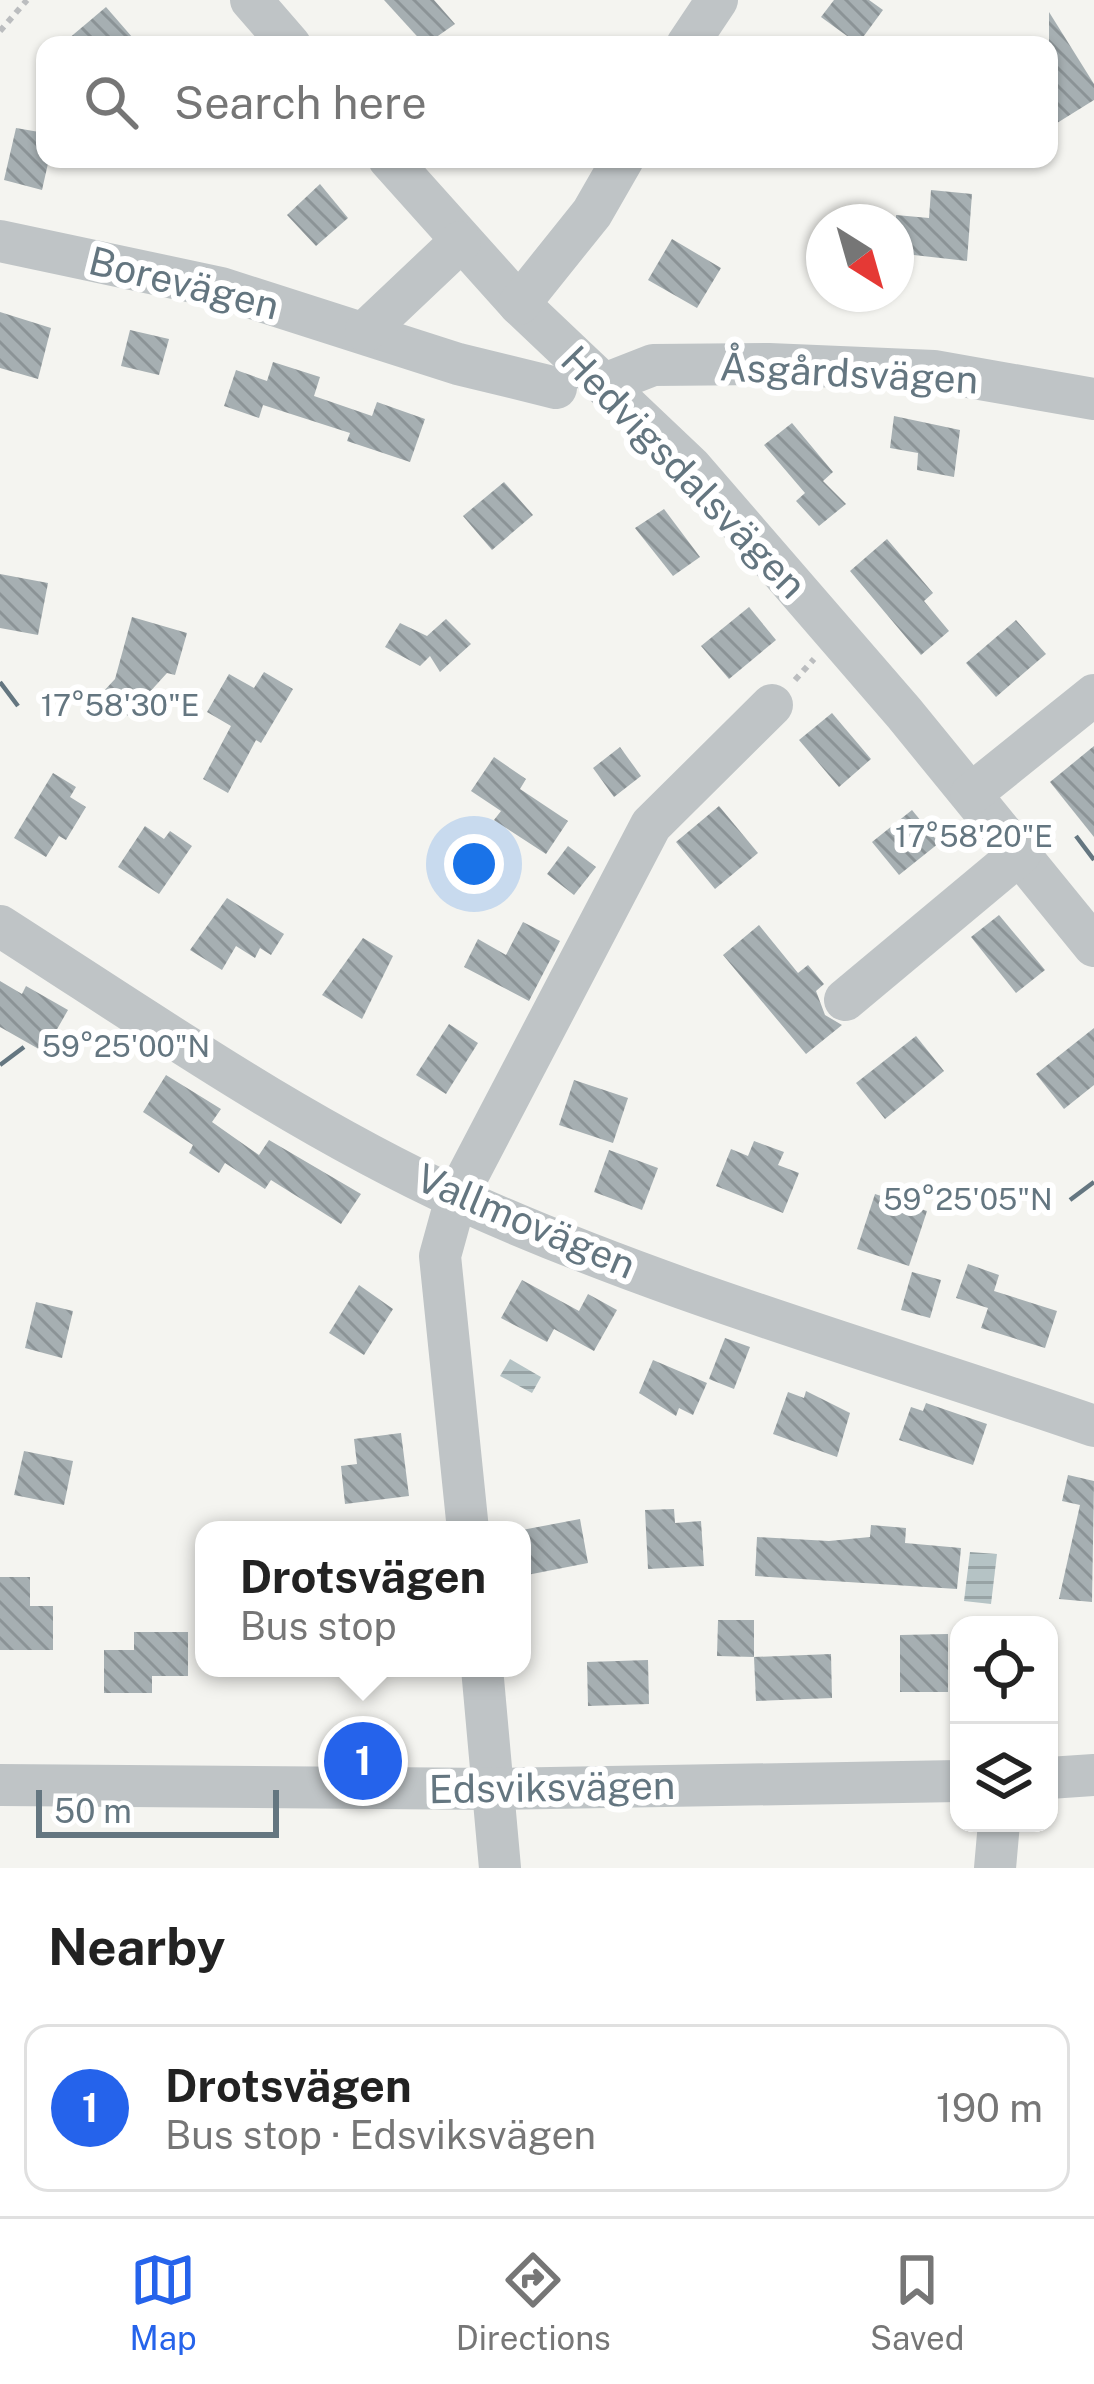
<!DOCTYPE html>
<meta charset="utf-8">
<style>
:root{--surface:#fff;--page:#f2f2f2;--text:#222;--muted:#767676;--line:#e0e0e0;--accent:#2563eb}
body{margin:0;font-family:"Public Sans",sans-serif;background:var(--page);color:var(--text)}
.controls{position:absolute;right:36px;bottom:36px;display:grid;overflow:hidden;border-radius:24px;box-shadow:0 3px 9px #0004}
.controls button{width:108px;height:108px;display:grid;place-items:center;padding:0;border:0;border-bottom:3px solid var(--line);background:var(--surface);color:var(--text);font:60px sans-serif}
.compass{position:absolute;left:806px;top:204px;width:108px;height:108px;border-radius:50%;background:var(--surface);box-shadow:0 3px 9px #0004;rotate:143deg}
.scale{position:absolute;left:36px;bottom:30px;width:243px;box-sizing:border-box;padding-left:12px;border:6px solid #647680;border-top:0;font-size:33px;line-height:42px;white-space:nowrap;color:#647680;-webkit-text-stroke:9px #fff;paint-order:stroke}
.you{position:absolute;left:474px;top:864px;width:42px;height:42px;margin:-30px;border:9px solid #fff;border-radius:50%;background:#1a73e8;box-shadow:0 0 0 18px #1a73e833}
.badge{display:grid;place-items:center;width:78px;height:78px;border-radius:50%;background:var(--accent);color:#fff;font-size:39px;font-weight:700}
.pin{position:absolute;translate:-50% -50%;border:6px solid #fff;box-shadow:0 3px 12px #0006}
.popup{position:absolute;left:195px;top:1521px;width:336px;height:156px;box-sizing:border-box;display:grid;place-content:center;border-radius:24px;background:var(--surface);filter:drop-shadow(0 3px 9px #0005);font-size:39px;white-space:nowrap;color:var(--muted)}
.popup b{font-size:45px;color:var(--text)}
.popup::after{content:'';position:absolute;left:50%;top:100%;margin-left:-24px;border:24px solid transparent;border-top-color:var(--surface)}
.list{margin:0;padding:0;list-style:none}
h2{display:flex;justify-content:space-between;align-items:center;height:156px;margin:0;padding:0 48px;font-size:51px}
h2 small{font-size:39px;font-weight:400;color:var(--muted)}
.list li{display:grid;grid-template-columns:78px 1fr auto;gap:36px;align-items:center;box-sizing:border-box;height:168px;margin:0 24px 24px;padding:0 24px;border:3px solid var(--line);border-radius:24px}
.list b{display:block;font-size:45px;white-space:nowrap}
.list p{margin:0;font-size:39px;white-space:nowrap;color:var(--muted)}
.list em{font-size:39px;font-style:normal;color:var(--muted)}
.icon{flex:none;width:66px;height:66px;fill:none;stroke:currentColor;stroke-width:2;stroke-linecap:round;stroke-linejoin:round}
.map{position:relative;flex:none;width:1094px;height:1868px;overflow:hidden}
.search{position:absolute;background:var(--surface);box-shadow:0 3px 9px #0004;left:36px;right:36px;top:36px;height:132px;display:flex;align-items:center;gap:30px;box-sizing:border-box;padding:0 42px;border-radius:24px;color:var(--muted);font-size:45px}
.sheet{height:348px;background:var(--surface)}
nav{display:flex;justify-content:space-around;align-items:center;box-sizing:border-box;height:168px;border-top:3px solid var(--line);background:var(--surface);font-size:33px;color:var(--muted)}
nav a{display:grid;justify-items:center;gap:6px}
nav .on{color:var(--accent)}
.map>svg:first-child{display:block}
.water{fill:url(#water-rules)}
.building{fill:url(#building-back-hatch)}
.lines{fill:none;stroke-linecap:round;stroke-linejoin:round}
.path{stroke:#bbbdbf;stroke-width:6;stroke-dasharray:6 6;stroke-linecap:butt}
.minor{stroke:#bfc4c6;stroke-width:42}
.ticks{fill:none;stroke:#647680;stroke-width:4.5}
.labels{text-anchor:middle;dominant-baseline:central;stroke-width:12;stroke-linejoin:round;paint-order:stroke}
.street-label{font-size:39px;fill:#647680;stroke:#fff}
.ticks-label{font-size:30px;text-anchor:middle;fill:#647680;stroke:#fff;stroke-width:12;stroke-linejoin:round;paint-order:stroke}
</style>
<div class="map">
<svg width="1094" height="1868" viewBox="0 0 1094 1868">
<defs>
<pattern id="water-rules" width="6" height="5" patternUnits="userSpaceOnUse" patternTransform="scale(3)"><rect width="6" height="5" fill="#b5c3c5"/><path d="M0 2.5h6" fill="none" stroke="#97a3a5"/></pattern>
<pattern id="building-back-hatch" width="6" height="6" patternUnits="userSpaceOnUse" patternTransform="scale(3)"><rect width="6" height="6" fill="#a6afb2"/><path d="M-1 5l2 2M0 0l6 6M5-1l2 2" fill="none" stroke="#8b9396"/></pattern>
</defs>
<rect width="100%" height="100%" fill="#f4f4f0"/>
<!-- water -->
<g class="water">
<path d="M510,1359l31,18 -9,16 -32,-17z"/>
<path d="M970,1552l27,2 -6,50 -27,-3z"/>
</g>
<!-- building -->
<g class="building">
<path d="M384,0h50l21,24 -30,21z"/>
<path d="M834,0h35l14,10 -25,34 -37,-27z"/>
<path d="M106,7l33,38h-78z"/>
<path d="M1049,12l45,72v16l-45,28z"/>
<path d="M16,128l29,5v26h4l-7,31 -38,-10z"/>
<path d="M320,184l28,34 -32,28 -29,-31z"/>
<path d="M931,190l41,4 -5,67 -71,-8v-38l33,3z"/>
<path d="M672,239l49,29 -24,40 -49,-28z"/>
<path d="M0,312l51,16 -13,51 -38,-11z"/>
<path d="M130,330l39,9 -10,36 -38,-9z"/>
<path d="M273,362l47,15 -6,19 58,20 5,-14 48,17 -15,43 -63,-21 3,-8 -87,-28 -4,13 -35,-12 12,-36 31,11z"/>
<path d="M894,416l66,14 -6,47 -37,-7 1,-17 -28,-5z"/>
<path d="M792,423l41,49 -10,9 23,23 -27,22 -23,-25 9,-8 -41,-48z"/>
<path d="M504,482l29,33 -41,35 -29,-34z"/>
<path d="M664,509l36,48 -27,19 -38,-48z"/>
<path d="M887,539l46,54 -9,8 25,30 -28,24 -71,-84z"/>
<path d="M0,574l48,9 -10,52 -38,-7z"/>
<path d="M749,607l27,33 -47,39 -28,-33z"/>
<path d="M132,617l55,16 -12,42 -8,-2 -39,43 -26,-23 13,-14z"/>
<path d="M446,619l25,25 -31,28 -10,-16 -10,10 -35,-19 15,-24 27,13z"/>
<path d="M1016,620l30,34 -50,43 -30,-34z"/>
<path d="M264,672l29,17 -32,54 -5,-3 -28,53 -25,-14 28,-53 -24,-14 22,-38 25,14z"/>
<path d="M832,713l39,46 -32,28 -40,-47z"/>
<path d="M1094,746v91l-44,-55z"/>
<path d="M620,747l21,29 -27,21 -21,-29z"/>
<path d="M494,757l32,22 -6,10 48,32 -22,33 -52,-34 7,-9 -30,-20z"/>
<path d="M53,773l23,14 -6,10 16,10 -20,33 -7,-4 -13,21 -32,-19z"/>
<path d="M719,806l39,47 -43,36 -39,-47z"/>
<path d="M912,810l27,33 -40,32 -27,-33z"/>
<path d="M145,826l19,13 6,-8 22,15 -33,48 -41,-27z"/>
<path d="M568,846l28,21 -22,28 -27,-21z"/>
<path d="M227,898l57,36 -13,21 -11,-7 -5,10 -19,-12 -14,24 -32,-20z"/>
<path d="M999,915l46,55 -29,23 -45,-56z"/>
<path d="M523,922l37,19 -31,60 -65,-34 14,-28 28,16z"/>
<path d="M759,925l39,48 10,-8 16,19 -8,7 9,24 17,10 -36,29 -83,-99z"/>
<path d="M363,938l30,18 -31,63 -40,-24z"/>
<path d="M0,981l22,13 4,-8 42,24 -24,42 -44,-25z"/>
<path d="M449,1024l29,19 -32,51 -30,-19z"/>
<path d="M1094,1028v57l-30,24 -28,-35z"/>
<path d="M916,1036l28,35 -59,48 -29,-36z"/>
<path d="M166,1075l55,34 -9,13 47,33 10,-15 92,54 -20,30 -70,-44 -6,9 -40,-26 -6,10 -30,-20 4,-8 -50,-33z"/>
<path d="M574,1080l54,18 -15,45 -54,-18z"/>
<path d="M754,1141l30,11 -6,13 21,8 -16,40 -67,-27 15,-37 17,7z"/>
<path d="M609,1150l49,18 -16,42 -48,-18z"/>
<path d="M875,1194l52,17 -18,55 -52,-17z"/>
<path d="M968,1264l31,11 -5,16 63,20 -12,37 -64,-20 7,-20 -32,-10z"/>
<path d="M912,1272l29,8 -11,38 -29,-8z"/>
<path d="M522,1280l57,31 9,-17 29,16 -23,41 -40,-22 -7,13 -46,-24z"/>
<path d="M359,1285l34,24 -29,46 -35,-22z"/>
<path d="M36,1302l37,9 -11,47 -37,-10z"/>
<path d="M725,1338l25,9 -16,42 -25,-10z"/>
<path d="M653,1360l54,23 -14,32 -14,-7 -3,8 -37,-23z"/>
<path d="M806,1391l44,22 -13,44 -64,-23 15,-42 16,6z"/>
<path d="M926,1403l61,21 -14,41 -74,-25 12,-33 12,4z"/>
<path d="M401,1433l8,63 -64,8 -4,-38 16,-2 -3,-25z"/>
<path d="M24,1451l49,10 -9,44 -50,-10z"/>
<path d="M1068,1475l26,6 -2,121 -33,-3 21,-94 -18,-4z"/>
<path d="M674,1509l1,14 26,-2 3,45 -56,3 -3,-59z"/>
<path d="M580,1519l8,44 -61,12 -5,-45z"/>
<path d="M871,1525l35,3 -1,15 56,5 -4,41 -202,-13 2,-39 72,4 41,-4z"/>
<path d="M0,1577h30v29h23v44h-53z"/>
<path d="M718,1620h36v37l-37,-1z"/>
<path d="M134,1632h54v44h-36v17h-48v-43h30z"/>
<path d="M948,1634v58h-48v-57z"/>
<path d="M831,1654l1,44 -76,3 -2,-44z"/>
<path d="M648,1660l1,44 -61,2 -1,-44z"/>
</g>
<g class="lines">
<!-- path -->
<g class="path">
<path d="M0,31l27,-31"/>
<path d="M795,680l19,-21"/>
</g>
<!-- minor -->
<g class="minor">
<path d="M251,0l39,45"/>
<path d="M687,45l30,-45"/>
<path d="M389,159l130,145 172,163 213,246 190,233"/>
<path d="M0,241l221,47 237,76 98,24"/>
<path d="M519,304l73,-91 31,-54"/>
<path d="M366,331l94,-89"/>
<path d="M607,383l46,-18 116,-1 165,7 160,28"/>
<path d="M971,794l123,-99"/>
<path d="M0,926c150,96 299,200 461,274 203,92 422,153 633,226"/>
<path d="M845,1000l175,-146"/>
<path d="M468,1530l-28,-274 16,-58 195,-373 121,-120"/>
<path d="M482,1668l18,200"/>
<path d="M1049,1778l45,-3"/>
<path d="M0,1785l495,4 464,-8"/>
<path d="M995,1868l4,-45"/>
</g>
</g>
<!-- ticks -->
<path class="ticks" d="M0,682l18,24M1076,836l18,24M0,1065l24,-18M1070,1200l24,-18"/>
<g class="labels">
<!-- street labels -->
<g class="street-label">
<text transform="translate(184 283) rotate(14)">Borevägen</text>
<text transform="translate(849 373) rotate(3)">Åsgårdsvägen</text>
<text transform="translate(684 472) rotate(46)">Hedvigsdalsvägen</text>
<text transform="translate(526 1221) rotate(23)">Vallmovägen</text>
<text transform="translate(552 1787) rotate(-1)">Edsviksvägen</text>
</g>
</g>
<g class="ticks-label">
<text x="120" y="716">17°58'30"E</text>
<text x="974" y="847">17°58'20"E</text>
<text x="126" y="1057">59°25'00"N</text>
<text x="968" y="1210">59°25'05"N</text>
</g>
</svg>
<div class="controls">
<button><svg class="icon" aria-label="locate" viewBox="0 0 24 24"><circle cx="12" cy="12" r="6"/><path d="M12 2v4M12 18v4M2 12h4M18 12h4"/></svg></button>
<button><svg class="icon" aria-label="layers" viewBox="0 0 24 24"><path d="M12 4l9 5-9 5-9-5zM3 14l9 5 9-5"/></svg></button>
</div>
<svg class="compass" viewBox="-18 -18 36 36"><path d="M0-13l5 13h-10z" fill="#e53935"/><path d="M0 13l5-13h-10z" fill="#767676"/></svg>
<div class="scale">50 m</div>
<div class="you"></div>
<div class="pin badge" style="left:363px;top:1761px">1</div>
<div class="popup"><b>Drotsvägen</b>Bus stop</div>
<div class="search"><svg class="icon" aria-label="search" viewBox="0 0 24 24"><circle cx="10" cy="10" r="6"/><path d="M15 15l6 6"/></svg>Search here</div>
</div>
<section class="sheet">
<h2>Nearby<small></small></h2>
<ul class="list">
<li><span class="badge">1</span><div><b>Drotsvägen</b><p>Bus stop · Edsviksvägen</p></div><em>190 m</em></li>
</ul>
</section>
<nav>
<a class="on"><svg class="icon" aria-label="map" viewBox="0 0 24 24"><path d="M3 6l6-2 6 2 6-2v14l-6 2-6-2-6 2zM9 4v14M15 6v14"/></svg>Map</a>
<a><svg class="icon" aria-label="directions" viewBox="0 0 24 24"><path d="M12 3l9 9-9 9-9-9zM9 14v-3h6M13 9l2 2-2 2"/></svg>Directions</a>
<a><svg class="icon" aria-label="saved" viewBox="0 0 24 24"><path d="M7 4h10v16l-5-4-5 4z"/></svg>Saved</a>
</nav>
